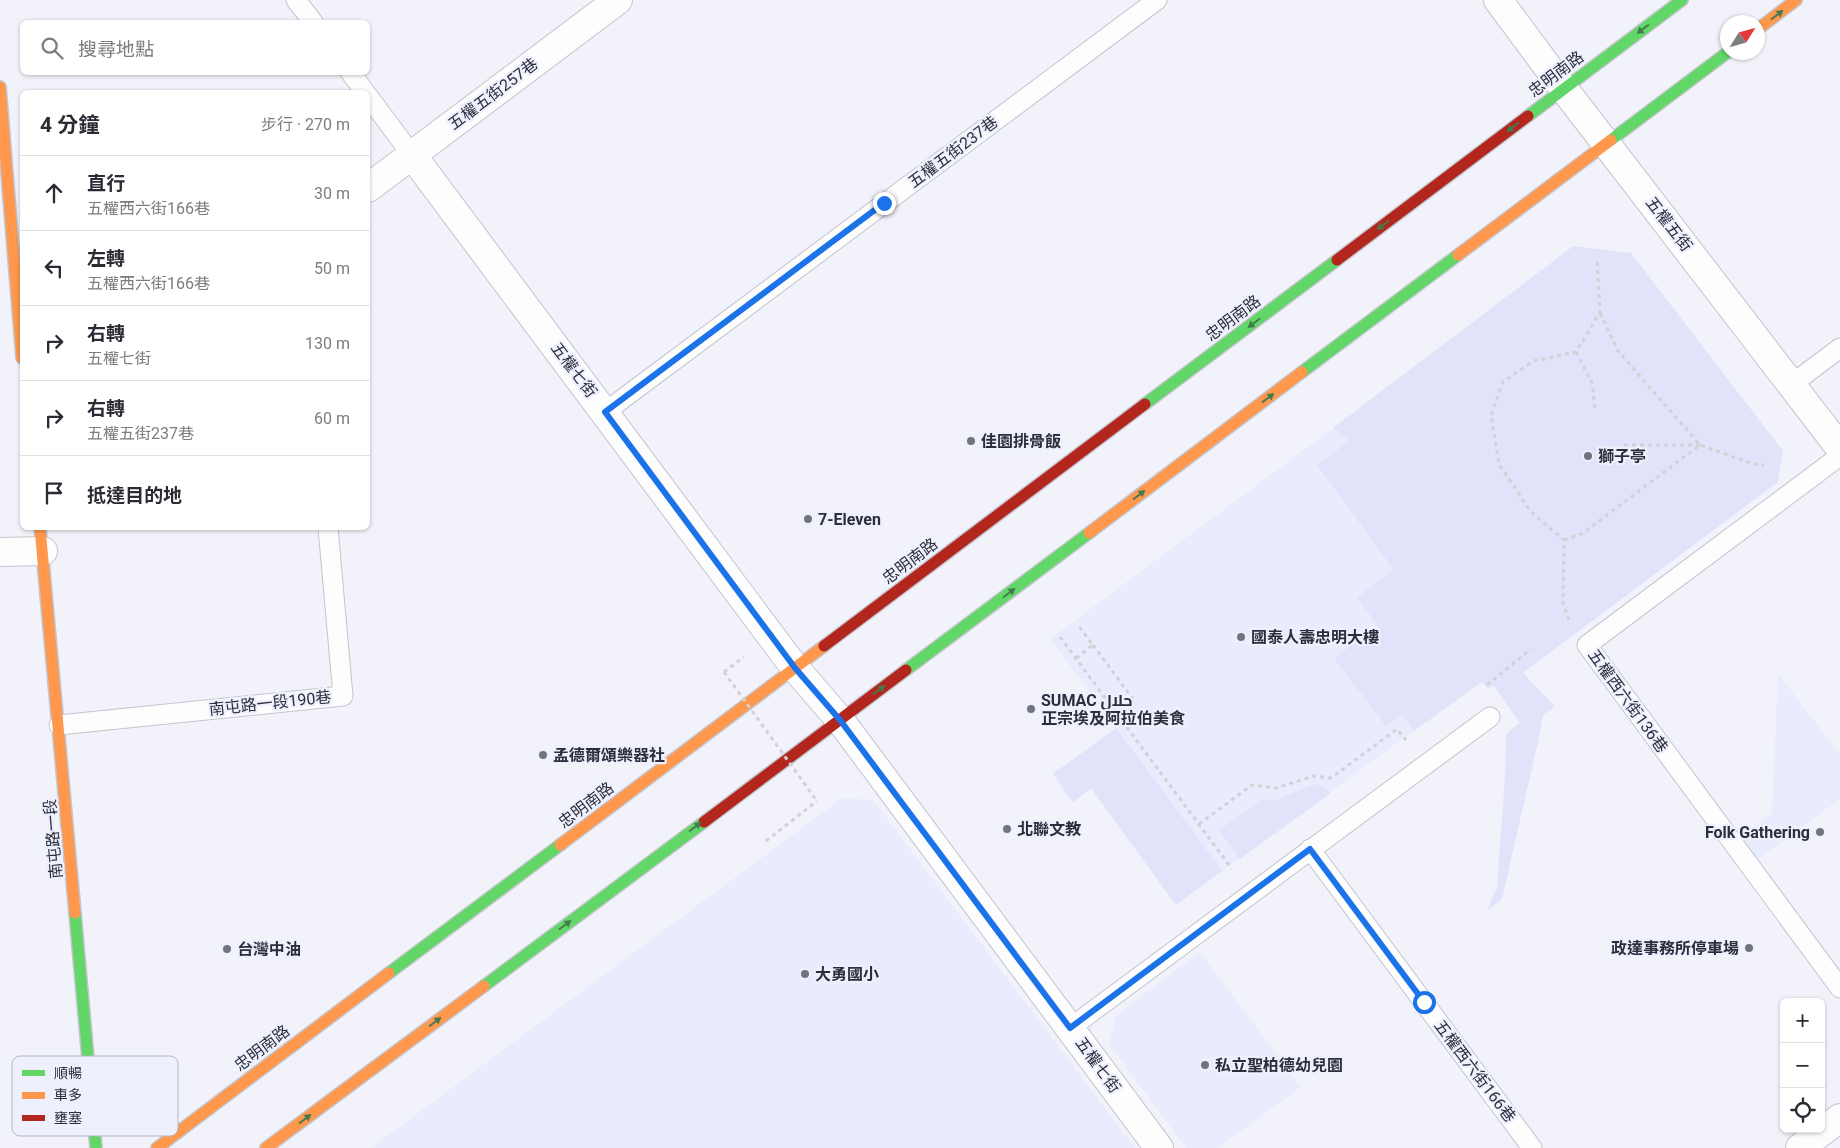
<!DOCTYPE html>
<html lang="zh-TW">
<meta charset="utf-8">
<style>
:root{--surface:#fff;--page:#f7f7f7;--text:#2b2b33;--muted:#7c7c81;--line:#e1e1e2}
body{margin:0;font-family:Roboto,Cairo,"Noto Sans TC",sans-serif;background:var(--page);color:var(--text)}
.controls{position:absolute;right:15px;bottom:15px;display:grid;overflow:hidden;border-radius:8px;box-shadow:0 1px 4px #0004}
.controls button{width:45px;height:45px;display:grid;place-items:center;padding:0;border:0;border-bottom:1px solid var(--line);background:var(--surface);color:var(--text);font:25px sans-serif}
.compass{position:absolute;left:1720px;top:15px;width:45px;height:45px;border-radius:50%;background:var(--surface);box-shadow:0 1px 4px #0004;rotate:53deg}
.stop{position:absolute;width:15px;height:15px;margin:-11px;border:4px solid #1a73e8;border-radius:50%;background:#fff}
.stop.end{background:#1a73e8;border-color:#fff;box-shadow:0 1px 5px #0008}
.list{margin:0;padding:0;list-style:none}
h2{display:flex;justify-content:space-between;align-items:center;height:65px;margin:0;padding:0 20px;font-size:21px}
h2 small{font-size:16px;font-weight:400;color:var(--muted)}
.list li{display:grid;grid-template-columns:32px 1fr auto;gap:15px;align-items:center;box-sizing:border-box;height:75px;padding:0 20px;border-top:1px solid var(--line)}
.list b{display:block;font-size:19px;white-space:nowrap}
.list p{margin:0;font-size:16px;white-space:nowrap;color:var(--muted)}
.list em{font-size:16px;font-style:normal;color:var(--muted)}
.icon{flex:none;width:28px;height:28px;fill:none;stroke:currentColor;stroke-width:2;stroke-linecap:round;stroke-linejoin:round}
.map{position:relative;flex:none;width:1840px;height:1148px;overflow:hidden}
.search{position:absolute;background:var(--surface);box-shadow:0 1px 4px #0004;left:20px;top:20px;width:350px;height:55px;display:flex;align-items:center;gap:12px;box-sizing:border-box;padding:0 18px;border-radius:8px;color:var(--muted);font-size:19px}
.panel{position:absolute;background:var(--surface);box-shadow:0 1px 4px #0004;left:20px;top:90px;width:350px;height:440px;border-radius:8px}
.map>svg:first-child{display:block}
.built{fill:#e9ecfc}
.green{fill:#e0e3f9}
.lines{fill:none;stroke-linecap:round;stroke-linejoin:round}
.lane-casing{stroke:#c3c5ce;stroke-width:21}
.street-casing{stroke:#c3c5ce;stroke-width:30}
.fast-casing{stroke:#c3c5ce;stroke-width:14}
.slow-casing{stroke:#c3c5ce;stroke-width:14}
.jam-casing{stroke:#c3c5ce;stroke-width:14}
.path{stroke:#d2d2d6;stroke-width:3;stroke-dasharray:4 4;stroke-linecap:butt}
.lane{stroke:#fdfdfe;stroke-width:19}
.street{stroke:#fdfdfe;stroke-width:28}
.fast{stroke:#63d668;stroke-width:11}
.slow{stroke:#ff974d;stroke-width:11}
.jam{stroke:#b3261e;stroke-width:11}
.path-bridge{stroke:#d2d2d6;stroke-width:3;stroke-dasharray:4 4;stroke-linecap:butt}
.oneway{fill:#457a4f}
.route{stroke:#1a73e8;stroke-width:6}
.poi-dot{fill:#72737e;stroke:#eef0fd;stroke-width:2}
.labels{text-anchor:middle;dominant-baseline:central;stroke-width:4.5;stroke-linejoin:round;paint-order:stroke}
.street-label{font-size:16px;fill:#2d2e3b;stroke:#eef0fd}
.poi-label{font-size:16px;font-weight:bold;fill:#2d2e3b;stroke:#eef0fd;text-anchor:start}
.key{fill:#eef0fd;stroke:#b4b6c3;stroke-width:1}
.key-label{font-size:14px;fill:#2d2e3b}
</style>
<div class="map">
<svg width="1840" height="1148" viewBox="0 0 1840 1148">
<rect width="100%" height="100%" fill="#f2f3fa"/>
<!-- built -->
<g class="built">
<path d="M1333,428l39,29 110,224 -306,224 -85,-117 -18,14 -20,-28 63,-46 -66,-89z"/>
<path d="M1778,673l62,82v44l-82,61 -17,-23 31,-24z"/>
<path d="M842,798l31,2 262,348h-764z"/>
<path d="M1200,952l101,135 -83,61h-32l-77,-104 7,-29z"/>
</g>
<!-- green -->
<g class="green">
<path d="M1573,246l58,7 152,198 -5,31 -255,191 32,33 -12,9 -5,27 -36,157 -15,12 10,-24 8,-109 1,-44 14,-11 -26,-37 -6,3 -6,-7 -68,49 -12,-17 -16,12 -52,-68 44,-32 -21,-29 37,-27 -77,-105 32,-24 -16,-13z"/>
<path d="M1116,728l106,143 -46,34 -85,-117 -18,14 -20,-28z"/>
<path d="M1315,784l11,4 5,5 -91,66 -21,-29 43,-30h14z"/>
</g>
<g class="lines">
<!-- lane casing -->
<g class="lane-casing">
<g id="lane">
<path d="M296,0l17,22"/>
<path d="M350,72l15,20"/>
<path d="M368,96l44,59"/>
<path d="M1792,384l48,-36"/>
<path d="M605,412l552,-412"/>
<path d="M1840,456l-253,189 253,343"/>
<path d="M59,725l284,-29 -15,-168"/>
<path d="M1310,849l222,299"/>
<path d="M1070,1028l420,-311"/>
</g>
</g>
<!-- street casing -->
<g class="street-casing">
<g id="street">
<path d="M1498,0l66,89 276,359"/>
<path d="M412,155l383,513 45,52 319,428"/>
<path d="M368,188l250,-188"/>
<path d="M0,552l43,-1"/>
<path d="M1800,1148l40,-30"/>
</g>
</g>
<!-- fast casing -->
<g class="fast-casing">
<g id="fast">
<path d="M1528,116l154,-116"/>
<path d="M1611,140l117,-88"/>
<path d="M1302,372l156,-117"/>
<path d="M1145,404l192,-144"/>
<path d="M906,670l183,-137"/>
<path d="M75,913l21,235"/>
<path d="M389,973l171,-128"/>
<path d="M484,986l220,-164"/>
</g>
</g>
<!-- slow casing -->
<g class="slow-casing">
<g id="slow">
<path d="M1758,29l38,-29"/>
<path d="M0,87l22,271"/>
<path d="M1458,255l153,-115"/>
<path d="M40,528l35,385"/>
<path d="M1089,533l213,-161"/>
<path d="M560,845l264,-199"/>
<path d="M157,1148l232,-175"/>
<path d="M266,1148l218,-162"/>
</g>
</g>
<!-- jam casing -->
<g class="jam-casing">
<g id="jam">
<path d="M1337,260l191,-144"/>
<path d="M824,646l321,-242"/>
<path d="M704,822l202,-152"/>
</g>
</g>
<!-- path -->
<g class="path">
<path d="M1600,313l18,38 82,94 53,19 11,1"/>
<path d="M1576,352l16,31 3,26"/>
<path d="M1624,445h76"/>
<path d="M1564,540l19,-7 117,-88"/>
<path d="M1569,620l-6,-17 1,-63 -33,-28 -32,-48 -8,-49 12,-33 30,-21 43,-9 24,-40 -3,-51"/>
<path d="M1060,637l172,232"/>
<path d="M1093,645l40,54"/>
<path d="M1076,658l17,-13 -16,-21"/>
<path d="M724,672l20,-15"/>
<path d="M1487,685l44,-36"/>
<path d="M1199,824l53,-39 24,3 38,-12 17,2 66,-49 9,11"/>
<path d="M766,841l51,-40"/>
</g>
<!-- lane -->
<use href="#lane" class="lane"/>
<!-- street -->
<use href="#street" class="street"/>
<!-- fast -->
<use href="#fast" class="fast"/>
<!-- slow -->
<use href="#slow" class="slow"/>
<!-- jam -->
<use href="#jam" class="jam"/>
<!-- path-bridge -->
<path class="path-bridge" d="M724,672l93,129"/>
</g>
<!-- one-way arrows -->
<defs><path id="oneway-solid" d="M-6-.8H1V-3.2L6.5 0L1 3.2V.8H-6Z" transform="scale(1.25)"/></defs>
<g class="oneway">
<use href="#oneway-solid" transform="translate(1777 15) rotate(-37)"/>
<use href="#oneway-solid" transform="translate(1643 29) rotate(143)"/>
<use href="#oneway-solid" transform="translate(1513 127) rotate(143)"/>
<use href="#oneway-solid" transform="translate(1383 225) rotate(143)"/>
<use href="#oneway-solid" transform="translate(1254 323) rotate(143)"/>
<use href="#oneway-solid" transform="translate(1268 398) rotate(-37)"/>
<use href="#oneway-solid" transform="translate(1139 495) rotate(-37)"/>
<use href="#oneway-solid" transform="translate(1009 593) rotate(-37)"/>
<use href="#oneway-solid" transform="translate(879 690) rotate(-37)"/>
<use href="#oneway-solid" transform="translate(695 827) rotate(-37)"/>
<use href="#oneway-solid" transform="translate(565 925) rotate(-37)"/>
<use href="#oneway-solid" transform="translate(435 1022) rotate(-37)"/>
<use href="#oneway-solid" transform="translate(305 1119) rotate(-37)"/>
</g>
<g class="lines">
<!-- route -->
<path class="route" d="M884,203l-279,209 190,256 45,52 230,308 240,-179 114,153"/>
</g>
<!-- markers -->
<g class="poi-dot">
<circle cx="971" cy="441" r="5"/>
<circle cx="1588" cy="456" r="5"/>
<circle cx="808" cy="519" r="5"/>
<circle cx="1241" cy="637" r="5"/>
<circle cx="1031" cy="709" r="5"/>
<circle cx="543" cy="755" r="5"/>
<circle cx="1007" cy="829" r="5"/>
<circle cx="1820" cy="832" r="5"/>
<circle cx="1749" cy="948" r="5"/>
<circle cx="227" cy="949" r="5"/>
<circle cx="805" cy="974" r="5"/>
<circle cx="1205" cy="1065" r="5"/>
</g>
<g class="labels">
<!-- street labels -->
<g class="street-label">
<text transform="translate(1556 74) rotate(-37)">忠明南路</text>
<text transform="translate(493 94) rotate(-37)">五權五街257巷</text>
<text transform="translate(953 152) rotate(-37)">五權五街237巷</text>
<text transform="translate(1669 224) rotate(52)">五權五街</text>
<text transform="translate(1233 318) rotate(-37)">忠明南路</text>
<text transform="translate(574 370) rotate(53)">五權七街</text>
<text transform="translate(910 561) rotate(-37)">忠明南路</text>
<text transform="translate(1628 701) rotate(54)">五權西六街136巷</text>
<text transform="translate(270 703) rotate(-6)">南屯路一段190巷</text>
<text transform="translate(586 805) rotate(-37)">忠明南路</text>
<text transform="translate(53 839) rotate(-95)">南屯路一段</text>
<text transform="translate(262 1048) rotate(-37)">忠明南路</text>
<text transform="translate(1098 1065) rotate(54)">五權七街</text>
<text transform="translate(1475 1071) rotate(53)">五權西六街166巷</text>
</g>
<!-- poi labels -->
<g class="poi-label">
<text x="981" y="441">佳園排骨飯</text>
<text x="1598" y="456">獅子亭</text>
<text x="818" y="519">7-Eleven</text>
<text x="1251" y="637">國泰人壽忠明大樓</text>
<text x="1041" y="700">SUMAC حلال<tspan x="1041" dy="18">正宗埃及阿拉伯美食</tspan></text>
<text x="553" y="755">孟德爾頌樂器社</text>
<text x="1017" y="829">北聯文教</text>
<text x="1810" y="832" text-anchor="end">Folk Gathering</text>
<text x="1739" y="948" text-anchor="end">政達事務所停車場</text>
<text x="237" y="949">台灣中油</text>
<text x="815" y="974">大勇國小</text>
<text x="1215" y="1065">私立聖柏德幼兒園</text>
</g>
</g>
<!-- legend -->
<rect x="12" y="1056" width="166" height="80" rx="8" class="key"/>
<rect x="22" y="1070" width="23" height="6" fill="#63d668"/>
<rect x="22" y="1092" width="23" height="7" fill="#ff974d"/>
<rect x="22" y="1115" width="23" height="6" fill="#b3261e"/>
<g class="key-label">
<text x="54" y="1078">順暢</text>
<text x="54" y="1100">車多</text>
<text x="54" y="1123">壅塞</text>
</g>
</svg>
<div class="controls">
<button>+</button>
<button>−</button>
<button><svg class="icon" aria-label="locate" viewBox="0 0 24 24"><circle cx="12" cy="12" r="6"/><path d="M12 2v4M12 18v4M2 12h4M18 12h4"/></svg></button>
</div>
<svg class="compass" viewBox="-18 -18 36 36"><path d="M0-13l5 13h-10z" fill="#e53935"/><path d="M0 13l5-13h-10z" fill="#7c7c81"/></svg>
<div class="stop" style="left:1424px;top:1002px"></div>
<div class="stop end" style="left:884px;top:203px"></div>
<div class="search"><svg class="icon" aria-label="search" viewBox="0 0 24 24"><circle cx="10" cy="10" r="6"/><path d="M15 15l6 6"/></svg>搜尋地點</div>
<section class="panel">
<h2>4 分鐘<small>步行 · 270 m</small></h2>
<ul class="list">
<li><svg class="icon" aria-label="ahead" viewBox="0 0 24 24"><path d="M12 20V5M6 11l6-6 6 6"/></svg><div><b>直行</b><p>五權西六街166巷</p></div><em>30 m</em></li>
<li><svg class="icon" aria-label="left" viewBox="0 0 24 24"><path d="M17 20v-9H6M10 6l-5 5 5 5"/></svg><div><b>左轉</b><p>五權西六街166巷</p></div><em>50 m</em></li>
<li><svg class="icon" aria-label="right" viewBox="0 0 24 24"><path d="M7 20v-9h11M14 6l5 5-5 5"/></svg><div><b>右轉</b><p>五權七街</p></div><em>130 m</em></li>
<li><svg class="icon" aria-label="right" viewBox="0 0 24 24"><path d="M7 20v-9h11M14 6l5 5-5 5"/></svg><div><b>右轉</b><p>五權五街237巷</p></div><em>60 m</em></li>
<li><svg class="icon" aria-label="arrive" viewBox="0 0 24 24"><path d="M6 21V4h12l-3 4 3 4H6"/></svg><div><b>抵達目的地</b></div></li>
</ul>
</section>
</div>
